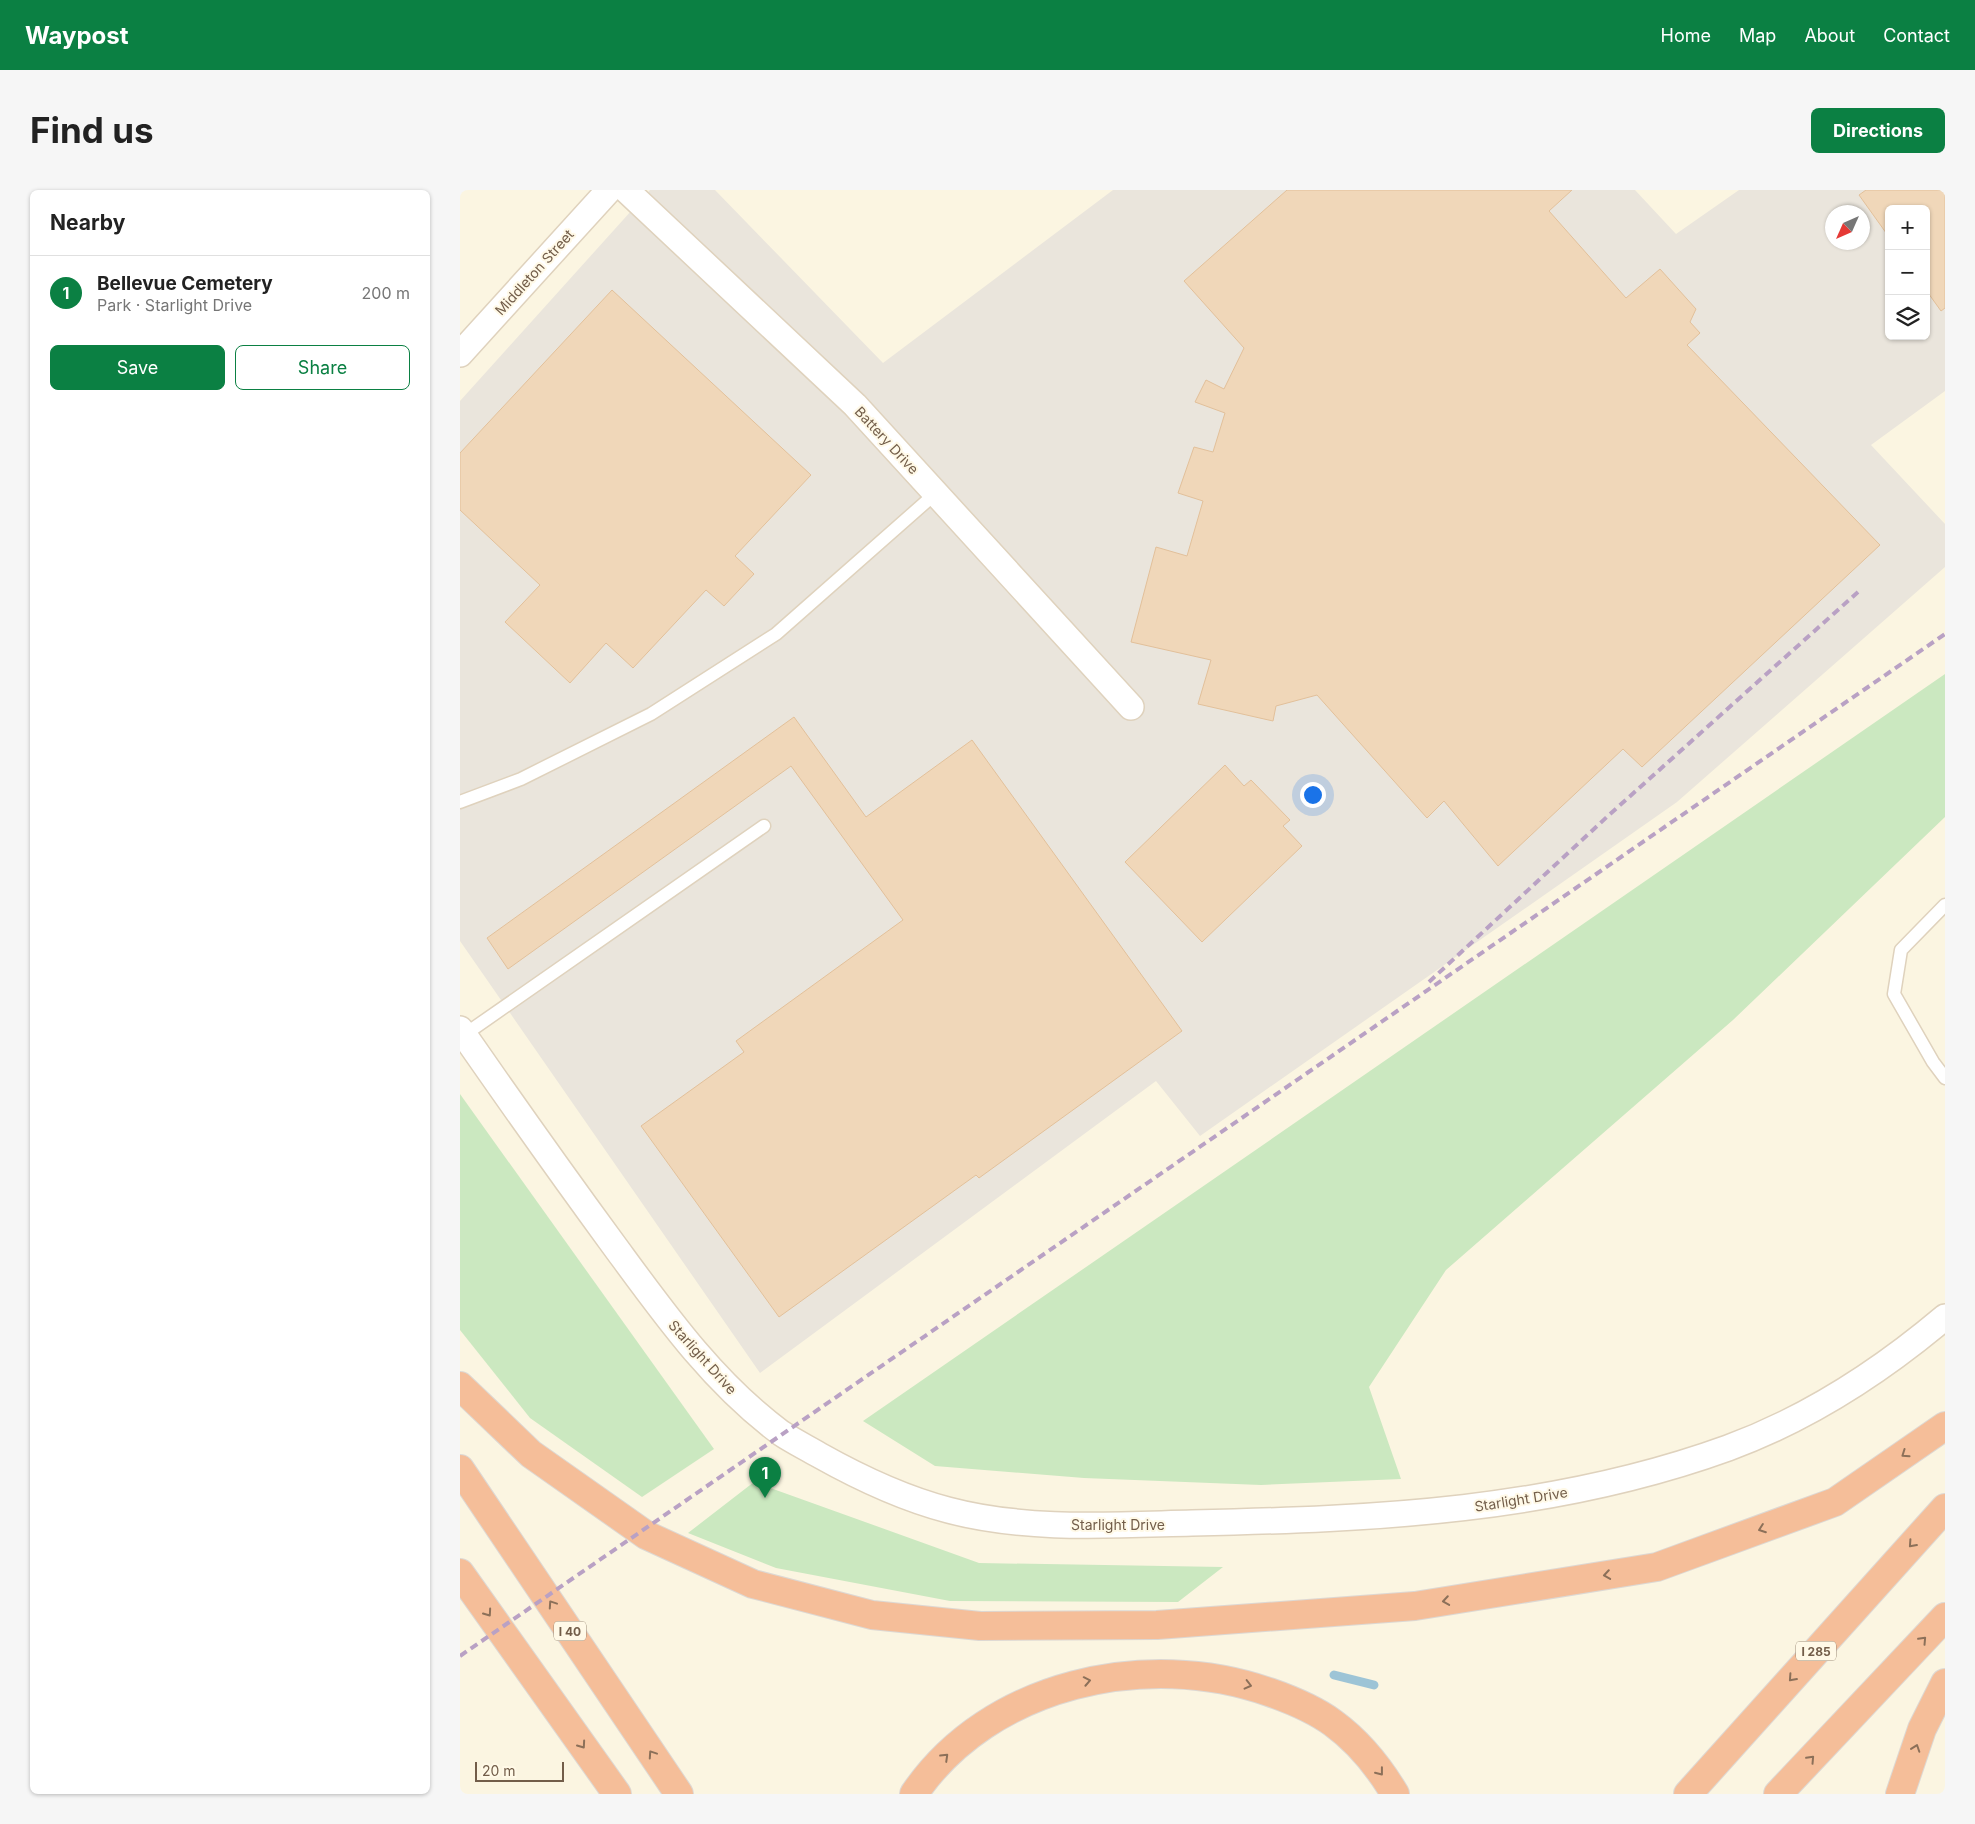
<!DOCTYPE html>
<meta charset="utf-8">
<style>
:root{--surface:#fff;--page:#f6f6f6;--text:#222;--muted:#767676;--line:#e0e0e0;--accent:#0b8043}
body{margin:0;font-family:Inter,sans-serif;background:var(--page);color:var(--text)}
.controls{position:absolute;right:15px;top:15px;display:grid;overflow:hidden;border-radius:8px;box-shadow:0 1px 4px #0004}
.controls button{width:45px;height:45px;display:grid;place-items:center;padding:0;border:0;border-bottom:1px solid var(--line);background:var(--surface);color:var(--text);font:25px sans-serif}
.compass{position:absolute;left:1365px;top:15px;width:45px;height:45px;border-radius:50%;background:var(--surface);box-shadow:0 1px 4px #0004;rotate:225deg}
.scale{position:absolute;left:15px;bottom:12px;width:89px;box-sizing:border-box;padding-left:5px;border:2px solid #725d49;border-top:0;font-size:14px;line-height:18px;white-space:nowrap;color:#725d49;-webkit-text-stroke:4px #fff9e7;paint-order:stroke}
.you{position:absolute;left:852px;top:604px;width:18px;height:18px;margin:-12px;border:4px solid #fff;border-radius:50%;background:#1a73e8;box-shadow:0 0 0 8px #1a73e833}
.badge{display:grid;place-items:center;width:32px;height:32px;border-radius:50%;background:var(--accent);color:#fff;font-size:16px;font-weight:700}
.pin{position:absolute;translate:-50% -41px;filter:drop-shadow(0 1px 2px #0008)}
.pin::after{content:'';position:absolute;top:26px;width:18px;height:15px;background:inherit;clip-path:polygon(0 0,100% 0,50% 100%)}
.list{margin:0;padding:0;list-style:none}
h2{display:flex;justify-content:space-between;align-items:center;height:65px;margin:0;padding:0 20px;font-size:21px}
h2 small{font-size:16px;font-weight:400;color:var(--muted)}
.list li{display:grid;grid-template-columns:32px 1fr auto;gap:15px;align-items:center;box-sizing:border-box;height:75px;padding:0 20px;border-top:1px solid var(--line)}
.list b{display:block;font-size:19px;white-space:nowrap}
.list p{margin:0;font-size:16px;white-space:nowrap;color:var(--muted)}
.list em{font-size:16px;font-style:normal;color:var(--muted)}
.actions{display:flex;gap:10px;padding:15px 20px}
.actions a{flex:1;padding:11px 0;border:1px solid var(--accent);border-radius:8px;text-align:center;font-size:18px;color:var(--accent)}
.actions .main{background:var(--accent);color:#fff}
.icon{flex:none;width:28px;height:28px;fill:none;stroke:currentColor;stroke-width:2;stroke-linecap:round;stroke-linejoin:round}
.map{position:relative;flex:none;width:1485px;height:1604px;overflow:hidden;border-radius:8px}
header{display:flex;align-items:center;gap:30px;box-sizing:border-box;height:70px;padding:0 25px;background:var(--accent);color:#fff}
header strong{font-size:24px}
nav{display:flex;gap:28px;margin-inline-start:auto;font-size:18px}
.intro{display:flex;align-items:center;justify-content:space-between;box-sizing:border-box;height:120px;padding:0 30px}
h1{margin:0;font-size:35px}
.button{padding:12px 22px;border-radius:8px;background:var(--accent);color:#fff;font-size:18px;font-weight:700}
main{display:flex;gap:30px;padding:0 30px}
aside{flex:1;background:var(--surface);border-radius:8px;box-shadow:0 1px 4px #0004}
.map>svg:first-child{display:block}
.industrial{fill:#eae5dc;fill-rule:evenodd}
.green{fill:#cbe8c0}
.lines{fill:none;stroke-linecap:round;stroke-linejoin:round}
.stream{stroke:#9dc4d6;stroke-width:9}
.building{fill:#f0d7b9;stroke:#e2c09a}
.service-casing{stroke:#dfd2bd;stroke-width:15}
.minor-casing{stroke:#dfd2bd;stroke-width:28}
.motorway-casing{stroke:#ddd8d3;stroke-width:30}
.service{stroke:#fff;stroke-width:12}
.minor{stroke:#fff;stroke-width:25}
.motorway{stroke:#f5be99;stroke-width:28}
.rail{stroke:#b9a1c4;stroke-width:4;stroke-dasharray:8 5;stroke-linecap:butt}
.oneway{stroke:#8c7059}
.labels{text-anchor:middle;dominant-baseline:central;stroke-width:4;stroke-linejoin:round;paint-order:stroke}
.shield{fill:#fff9e7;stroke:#9c8c78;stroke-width:1}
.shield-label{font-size:12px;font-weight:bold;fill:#725d49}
.street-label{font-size:14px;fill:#725d49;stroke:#fff9e7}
</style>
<header>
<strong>Waypost</strong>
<nav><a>Home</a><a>Map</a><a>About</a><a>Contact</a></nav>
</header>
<div class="intro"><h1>Find us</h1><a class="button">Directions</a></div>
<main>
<aside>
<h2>Nearby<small></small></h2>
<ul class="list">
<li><span class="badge">1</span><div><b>Bellevue Cemetery</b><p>Park · Starlight Drive</p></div><em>200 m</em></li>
</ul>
<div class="actions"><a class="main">Save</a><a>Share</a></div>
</aside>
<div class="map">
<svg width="1485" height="1604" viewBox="0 0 1485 1604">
<rect width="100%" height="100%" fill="#fbf5e1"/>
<!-- industrial -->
<path class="industrial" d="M190,0h65l168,173 230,-173h522l41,44 63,-44h206v201l-74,54 74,79v43l-268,235 -477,334 -44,-55 -396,292 -300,-432v-540zM1429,19h37v127h-37zM1372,22h30v30h-30z"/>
<!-- green -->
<g class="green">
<path d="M1485,484v143l-212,203 -287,250 -77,117 32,92 -140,6 -177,-7 -149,-12 -72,-45z"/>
<path d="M0,904l254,355 -72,48 -112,-79 -70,-88z"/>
<path d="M294,1292l225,81 244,4 -45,35 -228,-1 -174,-33 -88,-35z"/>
</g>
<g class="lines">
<!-- stream -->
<path class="stream" d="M874,1485l40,10"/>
</g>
<!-- building -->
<g class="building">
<path d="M827,0h285l-23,21 77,87 34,-29 36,40 -6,13 10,11 -13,12 193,200 -238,222 -19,-18 -125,117 -54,-65 -17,17 -110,-123 -41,11 -3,15 -75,-17 13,-44 -80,-18 25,-95 31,9 16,-55 -25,-8 16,-46 19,5 12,-39 -30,-11 11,-22 18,9 20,-41 -60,-67z"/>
<path d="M1406,0h79v118l-4,3 -15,-21v-81h-37v28l-30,-42z"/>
<path d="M152,100l199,185 -76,81 19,18 -30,32 -18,-16 -73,78 -27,-25 -36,40 -65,-61 35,-37 -80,-75v-57z"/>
<path d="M334,527l72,100 106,-77 210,291 -203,147 -3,-3 -197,142 -138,-191 103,-74 -8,-11 167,-121 -112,-154 -283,203 -21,-31z"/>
<path d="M765,575l19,21 7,-6 39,40 -7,6 19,20 -100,96 -77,-80z"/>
</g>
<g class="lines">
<!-- service casing -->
<g class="service-casing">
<g id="service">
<path d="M0,612l61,-23 130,-65 125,-80 160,-141"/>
<path d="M1485,715l-44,45 -7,44 39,68 12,16"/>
<path d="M4,845l300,-209"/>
</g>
</g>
<!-- minor casing -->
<g class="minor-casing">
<g id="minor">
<path d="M166,0l229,215 276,302"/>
<path d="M0,164l149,-164"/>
<path d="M0,839c50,72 101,144 153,215 50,68 99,138 168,189 12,8 26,15 38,22 41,23 83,43 129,55 79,21 164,15 244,13 184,-4 362,-12 536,-75 79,-29 153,-77 217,-131"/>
</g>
</g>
<!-- motorway casing -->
<g class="motorway-casing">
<g id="motorway">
<path d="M0,1196l71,68 115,81 107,49 119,31 108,11 177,-1 258,-19 242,-39 178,-65 110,-76"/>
<path d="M0,1279l219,325"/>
<path d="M0,1383l157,221"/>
<path d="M454,1604c75,-111 233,-145 355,-102 23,8 45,17 64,31 26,19 46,44 62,71"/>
<path d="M1228,1604l257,-286"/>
<path d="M1318,1604l167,-177"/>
<path d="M1440,1604l22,-65 23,-46"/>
</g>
</g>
<!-- service -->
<use href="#service" class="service"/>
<!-- minor -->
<use href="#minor" class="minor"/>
<!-- motorway -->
<use href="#motorway" class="motorway"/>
<!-- rail -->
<g class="rail">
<path d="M969,792l180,-167 249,-223"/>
<path d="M0,1466l1485,-1022"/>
</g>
</g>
<!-- one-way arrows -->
<defs><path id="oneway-chevron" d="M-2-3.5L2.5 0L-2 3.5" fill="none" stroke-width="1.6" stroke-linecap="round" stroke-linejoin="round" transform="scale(1.25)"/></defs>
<g class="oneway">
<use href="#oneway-chevron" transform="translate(1445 1264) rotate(145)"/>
<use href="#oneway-chevron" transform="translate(1302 1339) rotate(160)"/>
<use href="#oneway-chevron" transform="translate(1452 1354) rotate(132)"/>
<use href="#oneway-chevron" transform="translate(1147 1385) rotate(171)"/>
<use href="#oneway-chevron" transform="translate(986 1411) rotate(171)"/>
<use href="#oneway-chevron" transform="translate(92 1414) rotate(-124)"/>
<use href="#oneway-chevron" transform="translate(28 1423) rotate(55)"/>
<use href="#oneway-chevron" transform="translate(1463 1450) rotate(-47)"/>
<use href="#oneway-chevron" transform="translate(1332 1488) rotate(132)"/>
<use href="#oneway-chevron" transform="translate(627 1491) rotate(-11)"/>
<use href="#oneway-chevron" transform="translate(788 1495) rotate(14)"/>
<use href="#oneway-chevron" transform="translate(122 1555) rotate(55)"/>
<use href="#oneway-chevron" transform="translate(1456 1558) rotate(-71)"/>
<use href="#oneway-chevron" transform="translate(192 1564) rotate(-124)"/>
<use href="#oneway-chevron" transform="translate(485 1567) rotate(-44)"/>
<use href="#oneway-chevron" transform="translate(1351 1569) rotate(-47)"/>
<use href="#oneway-chevron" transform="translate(920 1582) rotate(52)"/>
</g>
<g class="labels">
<!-- shield labels -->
<g class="shield">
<rect x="94" y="1431.5" width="32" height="19" rx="4"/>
<rect x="1336" y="1451.5" width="40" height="19" rx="4"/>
</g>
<g class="shield-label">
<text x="110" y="1441">I 40</text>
<text x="1356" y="1461">I 285</text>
</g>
<!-- street labels -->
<g class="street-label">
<text transform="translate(74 82) rotate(-48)">Middleton Street</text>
<text transform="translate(427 250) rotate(47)">Battery Drive</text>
<text transform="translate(243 1167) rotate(48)">Starlight Drive</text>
<text transform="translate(1061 1309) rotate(-9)">Starlight Drive</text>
<text x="658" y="1334">Starlight Drive</text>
</g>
</g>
</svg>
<div class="controls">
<button>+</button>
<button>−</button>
<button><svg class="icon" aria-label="layers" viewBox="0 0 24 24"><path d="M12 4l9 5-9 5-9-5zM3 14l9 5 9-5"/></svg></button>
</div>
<svg class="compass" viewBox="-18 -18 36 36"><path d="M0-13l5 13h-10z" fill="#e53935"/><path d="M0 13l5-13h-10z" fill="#767676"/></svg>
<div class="scale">20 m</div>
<div class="you"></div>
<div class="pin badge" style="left:305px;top:1308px">1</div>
</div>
</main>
